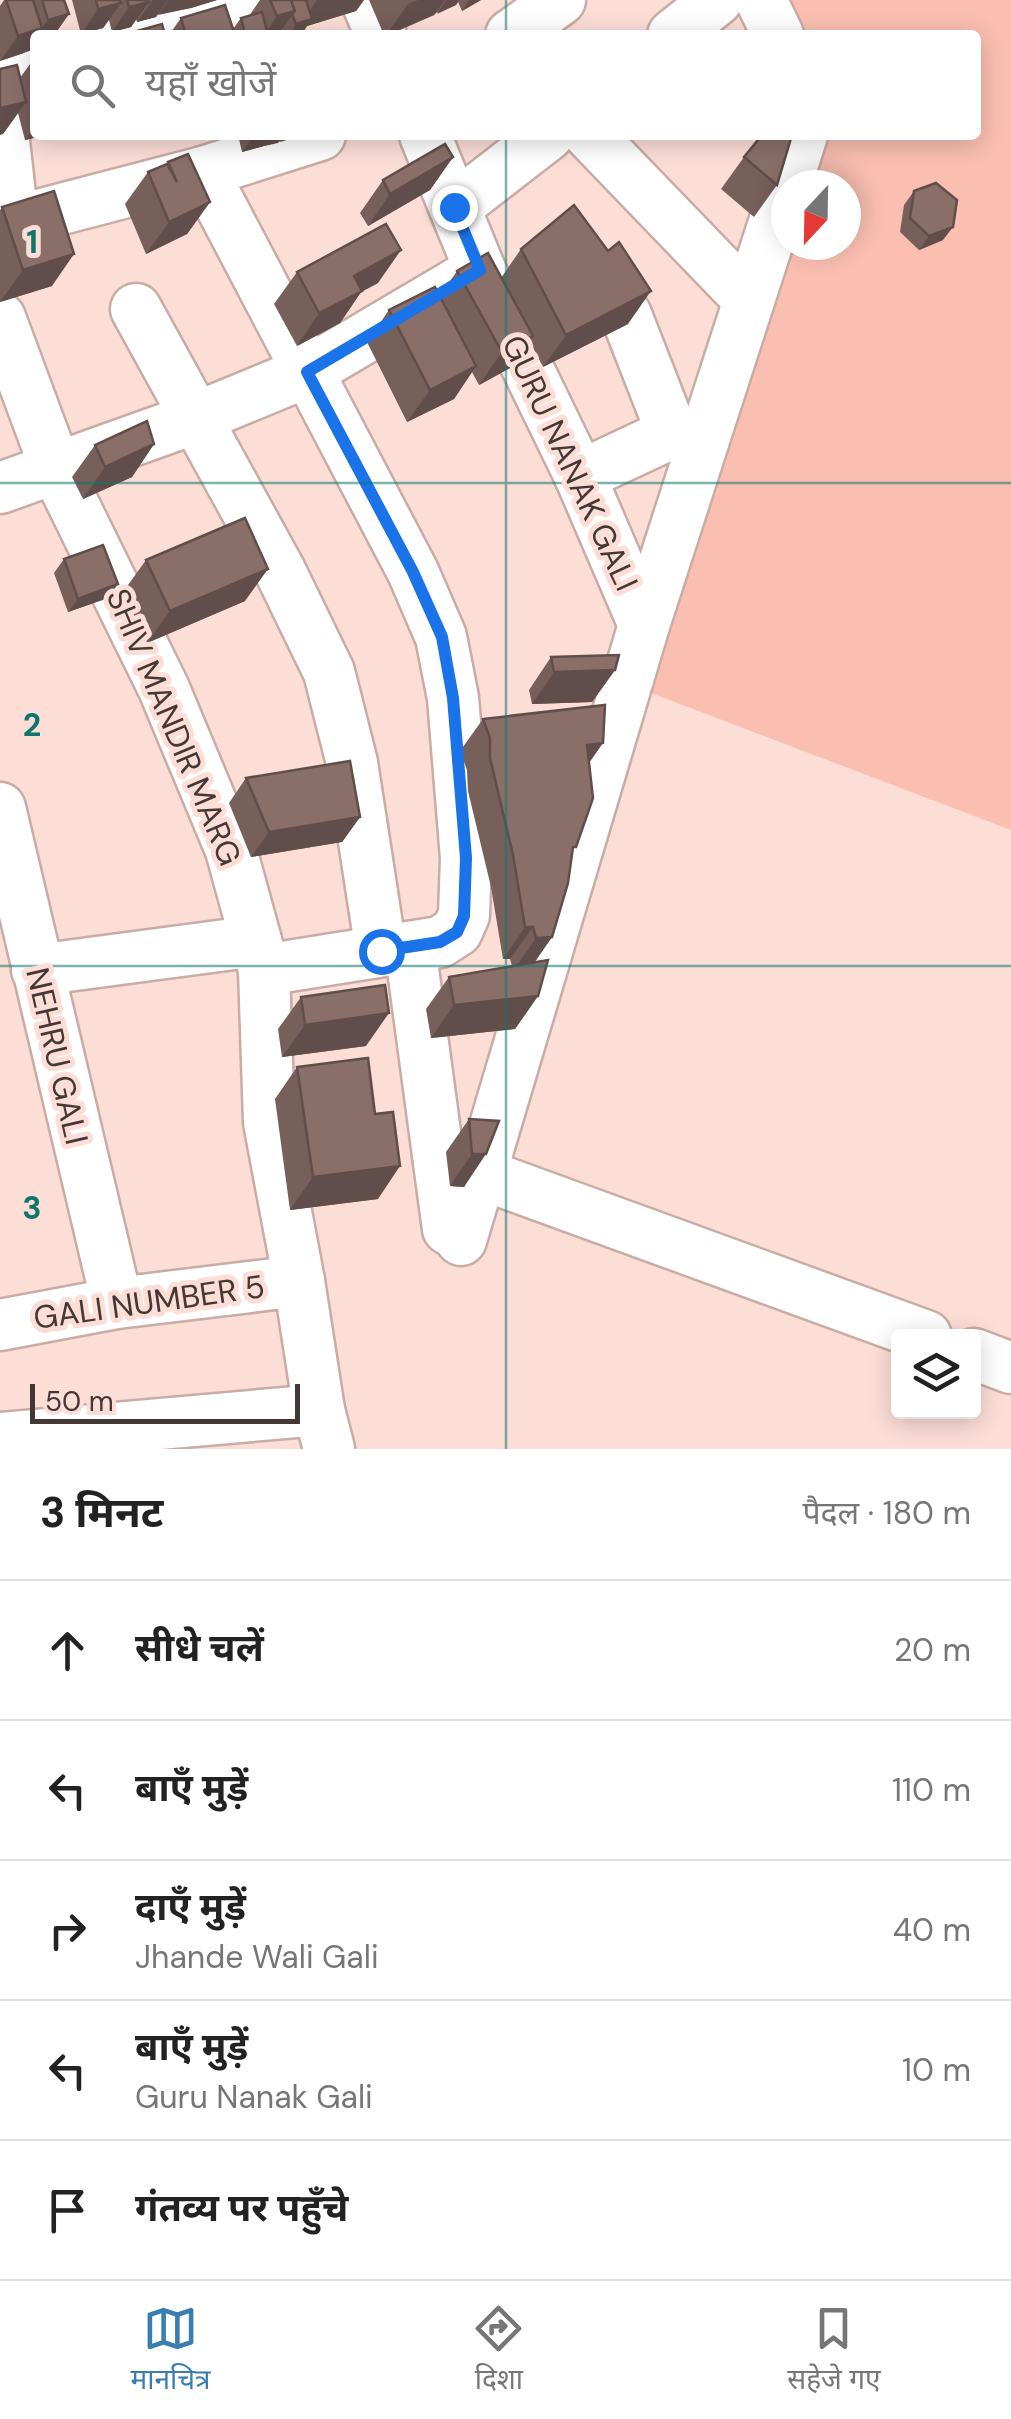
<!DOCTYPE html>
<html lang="hi">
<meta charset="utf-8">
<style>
:root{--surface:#fff;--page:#f2f2f2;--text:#222;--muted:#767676;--line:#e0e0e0;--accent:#387eb3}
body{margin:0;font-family:"DM Sans","Noto Sans Devanagari",sans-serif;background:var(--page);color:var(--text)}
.controls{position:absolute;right:30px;bottom:30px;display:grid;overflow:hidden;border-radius:10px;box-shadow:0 5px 25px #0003}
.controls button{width:90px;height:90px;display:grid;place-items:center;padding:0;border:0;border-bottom:2px solid var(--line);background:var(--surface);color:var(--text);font:50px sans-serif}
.compass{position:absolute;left:771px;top:170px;width:90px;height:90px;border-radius:50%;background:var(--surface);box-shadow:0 5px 25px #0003;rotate:202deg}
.scale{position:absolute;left:30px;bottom:25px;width:270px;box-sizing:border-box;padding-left:10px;border:5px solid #443835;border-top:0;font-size:28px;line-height:35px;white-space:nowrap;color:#443835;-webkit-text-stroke:8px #fcded7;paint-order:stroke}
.stop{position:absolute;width:30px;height:30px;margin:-22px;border:8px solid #1a73e8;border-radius:50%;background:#fff}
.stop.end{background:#1a73e8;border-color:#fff;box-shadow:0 2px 10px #0008}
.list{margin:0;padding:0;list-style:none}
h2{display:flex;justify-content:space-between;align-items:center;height:130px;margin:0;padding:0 40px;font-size:42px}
h2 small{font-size:32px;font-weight:400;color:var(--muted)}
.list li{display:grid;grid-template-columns:65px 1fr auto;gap:30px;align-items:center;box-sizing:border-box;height:140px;padding:0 40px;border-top:2px solid var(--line)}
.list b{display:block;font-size:38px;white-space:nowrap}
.list p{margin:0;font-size:32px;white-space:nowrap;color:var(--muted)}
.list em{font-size:32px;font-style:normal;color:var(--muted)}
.icon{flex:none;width:55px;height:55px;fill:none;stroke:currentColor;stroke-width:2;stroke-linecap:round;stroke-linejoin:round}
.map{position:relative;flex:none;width:1011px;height:1449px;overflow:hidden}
.search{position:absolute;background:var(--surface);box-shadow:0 5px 25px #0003;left:30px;right:30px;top:30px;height:110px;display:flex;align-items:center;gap:25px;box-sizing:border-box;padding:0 35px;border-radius:10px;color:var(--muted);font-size:38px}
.sheet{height:830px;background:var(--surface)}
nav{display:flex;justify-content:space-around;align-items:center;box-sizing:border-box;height:140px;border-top:2px solid var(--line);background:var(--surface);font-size:28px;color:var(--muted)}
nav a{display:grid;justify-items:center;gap:5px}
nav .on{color:var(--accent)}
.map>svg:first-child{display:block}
.green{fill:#fabfb1}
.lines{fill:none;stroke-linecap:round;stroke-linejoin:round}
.minor-casing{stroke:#c8aca5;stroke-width:55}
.minor{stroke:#fff;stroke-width:50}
.wall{fill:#775f5a}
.shaded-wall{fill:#614e4a}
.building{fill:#8a6f69;stroke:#614e4a;stroke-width:2.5}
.route{stroke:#1a73e8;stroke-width:12}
.grid{fill:none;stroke:#0f766e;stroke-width:2.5;stroke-opacity:0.55}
.labels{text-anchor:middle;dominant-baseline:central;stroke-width:10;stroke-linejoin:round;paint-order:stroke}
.street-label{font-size:32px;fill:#443835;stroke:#fcded7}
.grid-label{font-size:32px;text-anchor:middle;font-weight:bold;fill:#0f766e;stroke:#fcded7;stroke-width:10;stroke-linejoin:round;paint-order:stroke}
</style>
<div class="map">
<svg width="1011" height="1449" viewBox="0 0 1011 1449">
<rect width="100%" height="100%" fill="#fcded7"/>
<!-- green -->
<path class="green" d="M780,0h231v830l-368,-140 143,-445h60v-60h-43l16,-50h157v-100h-179z"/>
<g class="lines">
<!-- minor casing -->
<g class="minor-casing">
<g id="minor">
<path d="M366,0l15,35"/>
<path d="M761,0l17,35"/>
<path d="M109,35l148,-35"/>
<path d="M511,35l49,-35"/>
<path d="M673,35l44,-35"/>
<path d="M0,67l35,-11"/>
<path d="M0,106l13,115"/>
<path d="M425,135l55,135 100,206 64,149"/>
<path d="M590,135l159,165"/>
<path d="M203,172l210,400 28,65 12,61 13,160 -2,57 -7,16 -17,11 -176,28"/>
<path d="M786,185l16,-50"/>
<path d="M455,207l93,-72"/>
<path d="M0,225l203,-53 117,-37"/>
<path d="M136,309l144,262 49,101 23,91 29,188"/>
<path d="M626,315l46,118"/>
<path d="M0,318l56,151 108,220 67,161 33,120 5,152 30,159 20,129 10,39"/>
<path d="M580,476l92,-43 31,9"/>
<path d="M0,488l193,-69 114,-47 173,-102"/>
<path d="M0,808l117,495"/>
<path d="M410,947l38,282"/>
<path d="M37,970l219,-29"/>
<path d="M498,1180l428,156"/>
<path d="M461,1240l183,-615 142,-439"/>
<path d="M0,1325l117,-22 182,-22"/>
<path d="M974,1354l37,14"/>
<path d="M0,1438l319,-28"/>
</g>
</g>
<!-- minor -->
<use href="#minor" class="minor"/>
</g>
<!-- wall -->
<g class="wall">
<path d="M4,0h60l5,14 -15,21h-19v14l-35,12v-55z"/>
<path d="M72,0h145l-26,8 -33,6 -2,3 -19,5 -1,-3 -5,8 -19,5 -3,-12 -6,8 -22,6z"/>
<path d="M260,0h104l-8,11 -49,15 -6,9h-132l12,-17 52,11 8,-11 8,-2z"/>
<path d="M369,0h112l-19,11 -4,-9 -2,3 -20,8 -2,2 -45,20h-5z"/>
<path d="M35,57v78h11l-21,5 -7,-27 -15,21 17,-56z"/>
<path d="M238,135h65l-61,17z"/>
<path d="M453,157l-23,33 -62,36 -8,-13 23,-33z"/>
<path d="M744,157l33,28 -23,32 -33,-28z"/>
<path d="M168,162l42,40 -23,32 -41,20 -21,-50 23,-32 19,-7z"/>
<path d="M914,191l29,49 -24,10 -19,-18 4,-27z"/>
<path d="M2,207l50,79 -52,16v-92z"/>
<path d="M521,249l107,75 -85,43 -14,-27 -19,28 -31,17 -7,-13 -18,27 -47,23 -40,-80 22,-32 51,-14 17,-25 44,7z"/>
<path d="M297,272l81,11 -17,9 -21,31 -43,23 -23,-42z"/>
<path d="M154,444l-22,33 -49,22 -11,-22 23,-32z"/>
<path d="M64,559l44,39 -40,14 -14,-39z"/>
<path d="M146,560l99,41 -98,42 -24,-51z"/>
<path d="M551,657l64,13 -23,32 -60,2 -3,-14z"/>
<path d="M483,719l106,45 -17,89 -20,84 -18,26 4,33 -23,33 -84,9 -5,-29 23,-32 63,-11 -2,-7h-7l-12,-72 -23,-96 -1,-21 -7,-19z"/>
<path d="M246,778l114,39 -18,25 -91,15 -22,-54z"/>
<path d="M301,997l65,49 -84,11 -4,-28z"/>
<path d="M297,1067l81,132 -88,11 -15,-111z"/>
<path d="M469,1119l30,2 -35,66 -14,-1 -4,-34z"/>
</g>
<!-- shaded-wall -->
<g class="shaded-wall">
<path d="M153,0h15l-12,17 -19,5z"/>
<path d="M169,0h48l-26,8 -33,7z"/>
<path d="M317,0h47l-8,11 -49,15 -6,9h-12l7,-11 5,-1z"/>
<path d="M418,0h27l-11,15 -48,20 22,-31z"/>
<path d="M446,0h13l-3,5 -19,9z"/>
<path d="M469,0h12l-19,11z"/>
<path d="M149,2l-18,25 -19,5 17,-25z"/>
<path d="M121,3l-18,25 -22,6 17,-25z"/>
<path d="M295,11l-17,24h-14l13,-19z"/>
<path d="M69,14l-15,21h-17l11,-15z"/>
<path d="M42,28l-5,7h-2v3l-11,15 -24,8 18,-25z"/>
<path d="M35,39v10l-10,3z"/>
<path d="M26,102l-23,32 -3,1v-27z"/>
<path d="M35,126v9h11l-21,5z"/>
<path d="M254,135h17l-7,11 -22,6z"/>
<path d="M272,135h11l-5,8 -14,3z"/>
<path d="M284,135h19l-23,7z"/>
<path d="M453,157l-23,33 -62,36 22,-32z"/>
<path d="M210,202l-23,32 -41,20 23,-32z"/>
<path d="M953,227l-10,13 -24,10 10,-14z"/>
<path d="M401,250l-23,33 -17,9 -21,31 -43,23 22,-33 35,-37z"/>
<path d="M74,254l-22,32 -52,16 23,-32z"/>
<path d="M651,291l-23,33 -85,43 23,-32z"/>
<path d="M533,336l-23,32 -31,17 23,-33z"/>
<path d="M476,366l-22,33 -47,23 23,-32z"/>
<path d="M154,444l-22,33 -49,22 22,-32z"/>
<path d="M268,569l-23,32 -98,42 23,-32z"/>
<path d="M118,584l-10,14 -40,14 10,-13z"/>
<path d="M615,670l-23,32 -60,2 22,-32z"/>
<path d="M603,743l-23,33 7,-31z"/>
<path d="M360,817l-18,25 -91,15 18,-25z"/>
<path d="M525,927h8l-23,32h-7z"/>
<path d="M552,937l-23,33h-15l22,-32z"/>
<path d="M538,996l-23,33 -84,9 23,-33z"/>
<path d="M389,1013l-23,33 -84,11 23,-32z"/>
<path d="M472,1154h14l-22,33 -14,-1z"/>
<path d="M400,1166l-22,33 -88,11 23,-33z"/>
</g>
<!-- building -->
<g class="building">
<path d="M6,0h27l9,28 -24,8z"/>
<path d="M42,0h22l5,14 -21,6z"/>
<path d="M96,0h24l1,3 -23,6z"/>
<path d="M127,0h21l1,2 -20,5z"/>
<path d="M270,0h21l4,11 -18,5z"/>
<path d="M291,0h15l6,19 -16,5 -4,-10 3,-3z"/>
<path d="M225,5l10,30h-49l-5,-17z"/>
<path d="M262,12l6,23h-23l-4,-17z"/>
<path d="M162,24l3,11h-35v-2z"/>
<path d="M17,65l9,37 -26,6v-39z"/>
<path d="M762,135h30l-15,50 -33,-28z"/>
<path d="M445,144l8,13 -63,37 -7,-14z"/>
<path d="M188,154l22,48 -41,20 -21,-50 19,-8 10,18 -9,-20z"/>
<path d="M936,183l21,17 -4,27 -24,9 -19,-18 4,-27z"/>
<path d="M54,191l20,63 -51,16 -21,-63z"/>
<path d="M574,205l34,46 11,-9 32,49 -85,44 -45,-86z"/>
<path d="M386,224l15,26 -47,26 8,15 -43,22 -22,-41z"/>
<path d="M488,253l45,83 -31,16 -45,-81z"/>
<path d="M435,287l41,79 -46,24 -41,-80z"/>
<path d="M147,421l7,23 -49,23 -10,-22z"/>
<path d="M245,518l23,51 -98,42 -24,-51z"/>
<path d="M103,545l15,39 -40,15 -14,-40z"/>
<path d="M619,655l-4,15 -61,2 -3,-15z"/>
<path d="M605,705l-2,38 -16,2 6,53 -17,49h-3l-5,36 -16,54 -16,1 -3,-11h-8l-12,-72 -23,-97v-20l-7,-19z"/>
<path d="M350,761l10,56 -91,15 -23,-54z"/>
<path d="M548,960l-10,36 -84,9 -5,-28z"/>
<path d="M385,985l4,28 -84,12 -4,-28z"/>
<path d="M368,1058l7,56 18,-2 7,54 -87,11 -16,-110z"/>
<path d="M469,1119l30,2 -13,33h-14z"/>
</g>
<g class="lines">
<!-- route -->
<path class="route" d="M381,951l59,-9 17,-10 7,-16 2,-58 -13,-160 -11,-61 -29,-65 -106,-200 173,-102 -26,-63"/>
</g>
<!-- grid -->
<path class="grid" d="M506,0v35M506,135v1314M0,483h1011M0,966h1011"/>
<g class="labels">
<!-- street labels -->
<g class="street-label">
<text transform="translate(570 463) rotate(65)">GURU NANAK GALI</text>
<text transform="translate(174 727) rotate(67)">SHIV MANDIR MARG</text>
<text transform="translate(57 1056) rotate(77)">NEHRU GALI</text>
<text transform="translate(149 1302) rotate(-8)">GALI NUMBER 5</text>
</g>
</g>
<g class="grid-label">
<text x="32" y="253">1</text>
<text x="32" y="736">2</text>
<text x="32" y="1219">3</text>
</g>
</svg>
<div class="controls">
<button><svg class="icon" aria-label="layers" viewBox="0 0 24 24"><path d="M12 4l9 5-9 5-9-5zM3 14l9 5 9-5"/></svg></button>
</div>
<svg class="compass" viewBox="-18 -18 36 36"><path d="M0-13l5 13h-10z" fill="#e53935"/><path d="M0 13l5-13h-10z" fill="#767676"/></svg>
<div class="scale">50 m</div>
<div class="stop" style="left:381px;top:951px"></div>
<div class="stop end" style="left:454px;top:207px"></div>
<div class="search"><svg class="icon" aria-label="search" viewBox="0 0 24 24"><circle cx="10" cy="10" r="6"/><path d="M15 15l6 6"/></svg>यहाँ खोजें</div>
</div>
<section class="sheet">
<h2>3 मिनट<small>पैदल · 180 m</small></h2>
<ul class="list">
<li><svg class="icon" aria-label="ahead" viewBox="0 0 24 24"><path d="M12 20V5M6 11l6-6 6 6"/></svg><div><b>सीधे चलें</b></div><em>20 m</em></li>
<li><svg class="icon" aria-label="left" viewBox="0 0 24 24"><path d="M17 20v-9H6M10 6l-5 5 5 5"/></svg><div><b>बाएँ मुड़ें</b></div><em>110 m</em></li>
<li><svg class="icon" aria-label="right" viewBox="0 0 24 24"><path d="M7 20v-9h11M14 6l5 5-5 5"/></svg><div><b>दाएँ मुड़ें</b><p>Jhande Wali Gali</p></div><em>40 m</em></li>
<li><svg class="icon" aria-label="left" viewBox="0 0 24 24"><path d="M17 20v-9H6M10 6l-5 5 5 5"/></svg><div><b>बाएँ मुड़ें</b><p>Guru Nanak Gali</p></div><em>10 m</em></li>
<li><svg class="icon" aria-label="arrive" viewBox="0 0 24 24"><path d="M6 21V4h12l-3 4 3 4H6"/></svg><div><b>गंतव्य पर पहुँचे</b></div></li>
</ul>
</section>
<nav>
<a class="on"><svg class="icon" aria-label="map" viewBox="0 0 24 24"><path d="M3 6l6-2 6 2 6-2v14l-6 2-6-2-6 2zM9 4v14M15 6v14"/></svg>मानचित्र</a>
<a><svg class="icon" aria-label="directions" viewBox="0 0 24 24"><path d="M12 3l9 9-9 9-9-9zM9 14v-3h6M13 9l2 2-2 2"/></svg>दिशा</a>
<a><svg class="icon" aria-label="saved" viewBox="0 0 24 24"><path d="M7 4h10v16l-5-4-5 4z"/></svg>सहेजे गए</a>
</nav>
